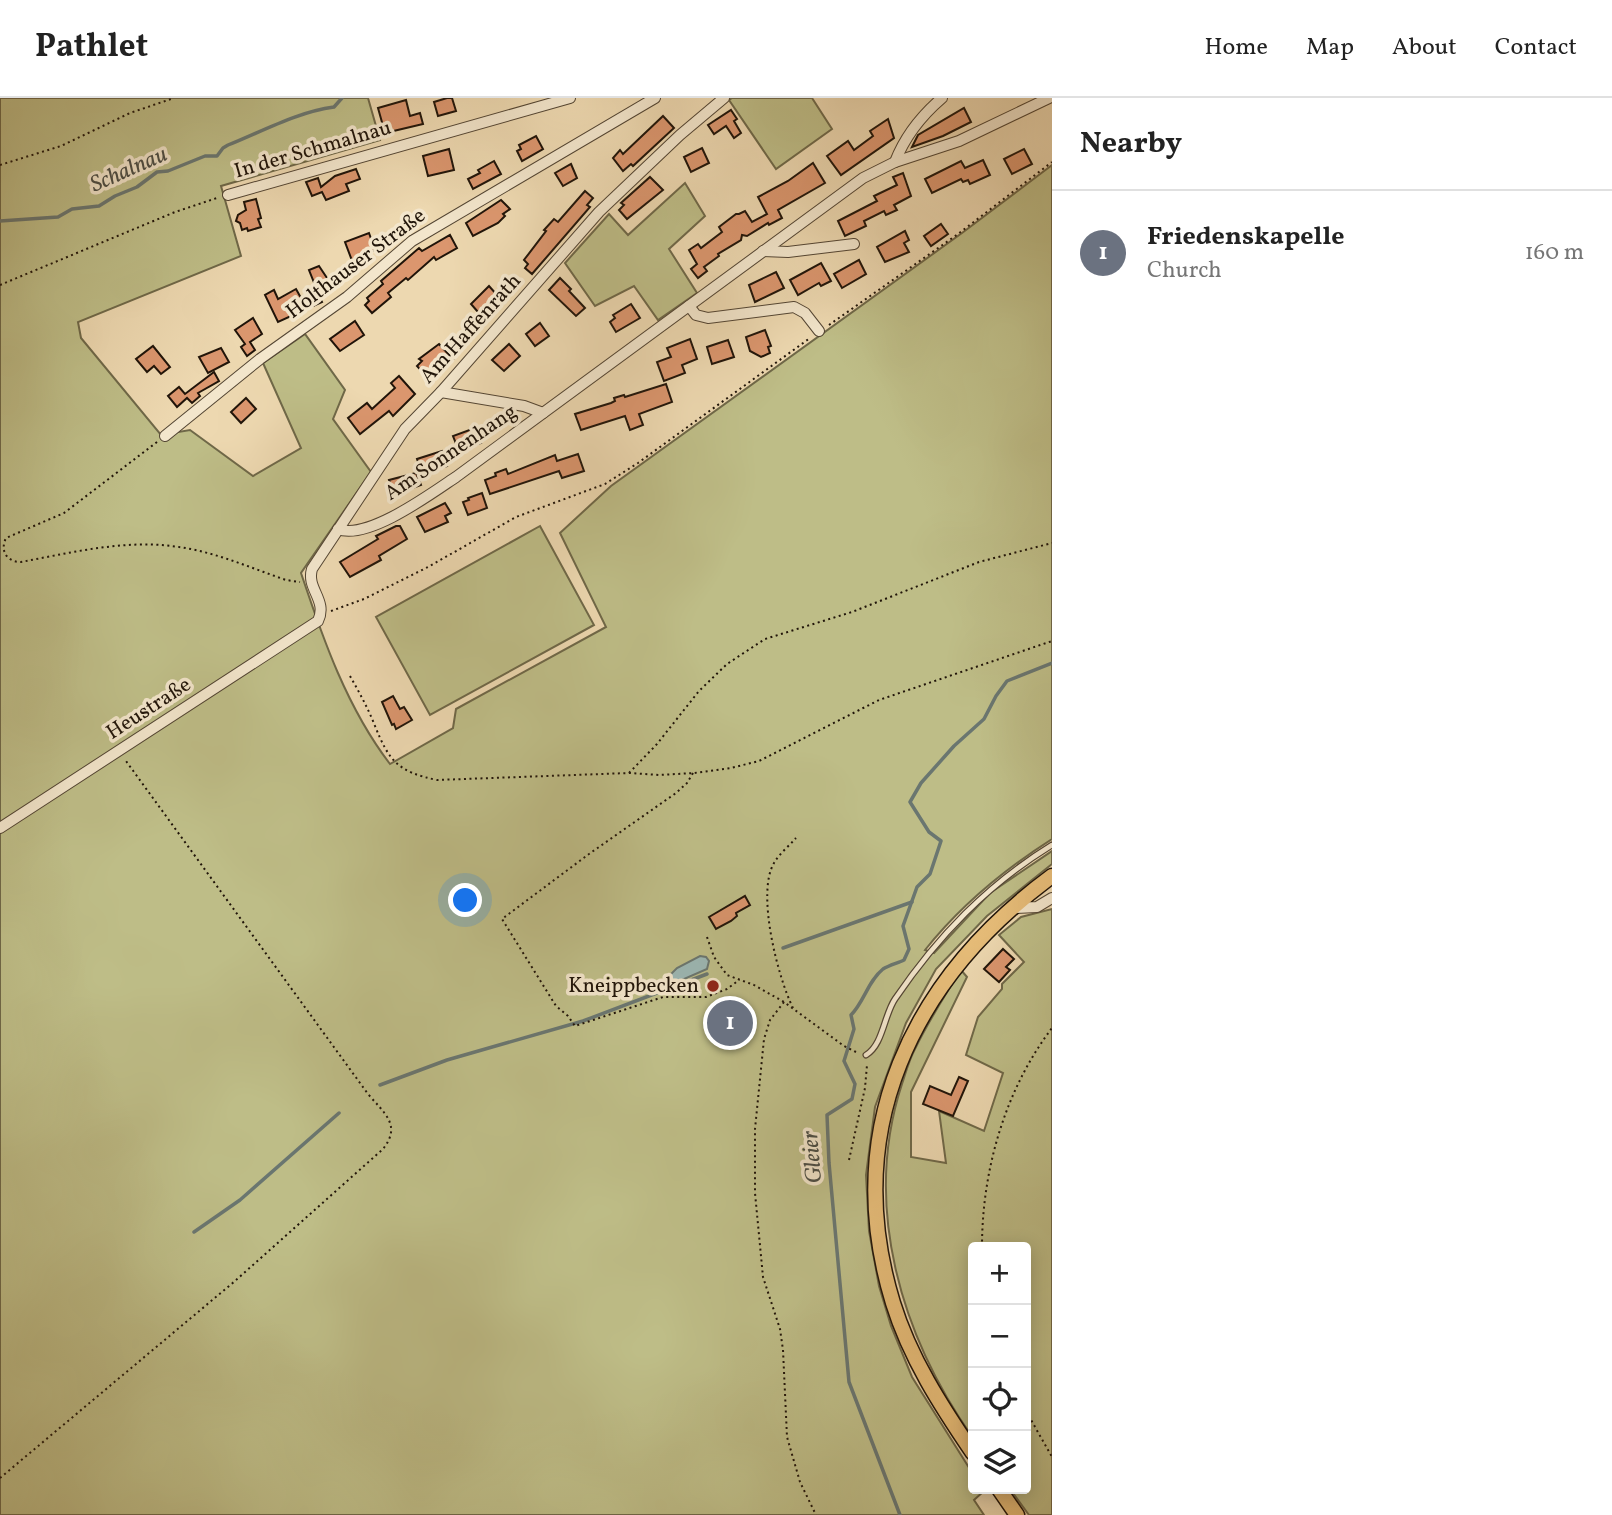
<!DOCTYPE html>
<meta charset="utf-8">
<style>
:root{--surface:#fff;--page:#f6f6f6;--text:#222;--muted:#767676;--line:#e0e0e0;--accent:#111827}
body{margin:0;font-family:Vollkorn,serif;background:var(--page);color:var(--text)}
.controls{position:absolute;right:21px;bottom:21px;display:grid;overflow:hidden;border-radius:7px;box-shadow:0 4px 18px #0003}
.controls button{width:63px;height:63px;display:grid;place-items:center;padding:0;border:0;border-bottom:2px solid var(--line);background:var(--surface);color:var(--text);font:35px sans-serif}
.you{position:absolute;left:466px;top:803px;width:24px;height:24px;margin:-18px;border:5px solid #fff;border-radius:50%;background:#1a73e8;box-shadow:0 0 0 10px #1a73e833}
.badge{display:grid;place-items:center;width:46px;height:46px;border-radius:50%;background:var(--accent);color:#fff;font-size:23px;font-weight:700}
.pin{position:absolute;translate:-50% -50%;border:4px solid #fff;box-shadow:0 2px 7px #0006}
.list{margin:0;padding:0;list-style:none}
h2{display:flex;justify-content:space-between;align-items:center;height:91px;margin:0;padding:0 28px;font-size:30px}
h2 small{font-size:23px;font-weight:400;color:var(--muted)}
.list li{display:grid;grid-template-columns:46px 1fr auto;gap:21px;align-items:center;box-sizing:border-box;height:126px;padding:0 28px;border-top:2px solid var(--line)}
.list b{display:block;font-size:26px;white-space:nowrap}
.list p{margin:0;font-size:23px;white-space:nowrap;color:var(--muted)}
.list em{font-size:23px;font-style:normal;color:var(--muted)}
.icon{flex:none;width:38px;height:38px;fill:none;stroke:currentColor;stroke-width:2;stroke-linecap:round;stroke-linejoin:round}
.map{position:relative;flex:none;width:1052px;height:1417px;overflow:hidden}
header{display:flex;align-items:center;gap:42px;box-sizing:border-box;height:98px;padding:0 35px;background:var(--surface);border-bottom:2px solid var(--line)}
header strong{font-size:33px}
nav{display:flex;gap:38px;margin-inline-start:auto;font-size:24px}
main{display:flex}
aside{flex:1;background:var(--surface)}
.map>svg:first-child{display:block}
.green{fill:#bebd87;stroke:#6f6848;stroke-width:2}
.water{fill:#9cb8b5;stroke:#6a7670;stroke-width:2}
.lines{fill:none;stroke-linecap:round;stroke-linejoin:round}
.stream{stroke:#6a7670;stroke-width:3.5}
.building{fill:#db966e;stroke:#201409;stroke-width:2}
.service-casing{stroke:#534533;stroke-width:7}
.minor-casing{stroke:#534533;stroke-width:12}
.primary-casing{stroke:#201409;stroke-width:17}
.path{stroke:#201409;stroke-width:2;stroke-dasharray:2 3.5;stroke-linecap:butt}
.service{stroke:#f3e6cc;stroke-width:4.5}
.minor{stroke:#f3e6cc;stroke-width:10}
.primary{stroke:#e6bc78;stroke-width:14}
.poi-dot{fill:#8f2418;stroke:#f3e6cc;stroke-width:2.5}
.labels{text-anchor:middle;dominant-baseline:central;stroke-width:7;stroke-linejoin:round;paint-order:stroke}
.street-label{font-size:21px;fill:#201409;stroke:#f3e6cc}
.poi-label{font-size:21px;fill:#201409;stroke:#f3e6cc;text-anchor:end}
.water-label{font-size:23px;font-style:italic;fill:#4b4d45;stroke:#f3e6cc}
</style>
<header>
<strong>Pathlet</strong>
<nav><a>Home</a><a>Map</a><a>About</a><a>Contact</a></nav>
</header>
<main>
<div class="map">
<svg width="1052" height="1417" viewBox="0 0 1052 1417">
<rect width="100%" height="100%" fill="#edd8b0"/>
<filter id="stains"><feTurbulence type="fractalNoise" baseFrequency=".00286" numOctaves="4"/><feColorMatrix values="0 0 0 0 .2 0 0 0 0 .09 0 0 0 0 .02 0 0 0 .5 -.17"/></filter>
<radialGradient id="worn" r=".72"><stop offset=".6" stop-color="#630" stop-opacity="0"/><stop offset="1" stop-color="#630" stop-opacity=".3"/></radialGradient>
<!-- green -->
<g class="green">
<path d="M0,0h368l12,42 -159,46 20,70 -163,66 3,16 80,97 29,-5 63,46 48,-28 -38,-85 42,-29 40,56 -12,29 38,53 -70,101c22,66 46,135 89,191l63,-36 3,-19 150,-82 -46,-94 51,-47 351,-253 90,-68v674c-47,30 -92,67 -127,111l9,3 56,-60 62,-42v13l-65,52 -51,53 -30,54 -31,84 -9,68 3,56 10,55 12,40 21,51 61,97v15h10l1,2 -10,9 10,15h-984z"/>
<path d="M732,0h80l20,31 -56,40 -47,-69z"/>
<path d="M685,85l20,33 -36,33 28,44 -39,27 -24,-34 -39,20 -30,-43 44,-49 19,21z"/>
<path d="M540,428l54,99 -164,90 -54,-98z"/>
<path d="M1052,811v606h-23l-19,-26h16v-242h-53v191c-72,-102 -111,-232 -71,-354 4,-12 7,-24 13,-35 13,-27 30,-54 46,-79l6,7 -56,115v65l35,6 -7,-52 45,20 19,-58 -37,-18 12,-38 24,-28v-5l22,-22 -25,-27 22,-18z"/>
</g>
<!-- water -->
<path class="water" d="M700,858l6,1 3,4 -2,8 -32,14 -4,-2 -1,-6 7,-7z"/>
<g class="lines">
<!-- stream -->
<g class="stream">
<path d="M0,123l58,-4 14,-8 27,-3 16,-10 22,-9 20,-15 11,-1 37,-15h12l6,-8 5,-3c35,-14 69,-33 106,-38l8,-9"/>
<path d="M783,850l129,-46"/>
<path d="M380,987l67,-25 136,-39 124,-47"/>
<path d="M194,1134l46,-32 99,-87"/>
<path d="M900,1417l-51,-133 -20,-219 -2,-48 25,-16 3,-15 -11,-23 10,-32 -3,-14c13,-13 17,-34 32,-46 6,-4 15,-6 21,-9l5,-11 -6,-23 14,-39 13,-13 11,-33 -12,-9 -19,-30 11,-19 33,-37 30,-27 12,-23 11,-15 45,-18"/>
</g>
</g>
<!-- building -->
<g class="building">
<path d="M447,0h5l4,13 -18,5 -4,-14z"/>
<path d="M406,2l4,16 10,-3 3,11 -38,9 -7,-25z"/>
<path d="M964,10l7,14 -28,14 -31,11 6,-12z"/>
<path d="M731,12l6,9 -3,2 7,12 -7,5 -8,-12 -12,8 -6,-9z"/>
<path d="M663,18l11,12 -41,38 -2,-2 -8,7 -10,-13 7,-8 3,4z"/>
<path d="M888,21l6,19 -53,37 -14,-19 21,-15 6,9 19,-14 -3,-5z"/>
<path d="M536,38l7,13 -21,12 -5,-10 4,-2 -2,-4z"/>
<path d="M702,50l7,15 -18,9 -7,-15z"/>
<path d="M449,51l5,21 -26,6 -5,-20z"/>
<path d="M1024,51l8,15 -20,10 -8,-15z"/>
<path d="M983,62l7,15 -20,9 -2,-4 -5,2 -2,-3 -29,14 -7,-14 36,-18 4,7z"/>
<path d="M494,63l7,13 -28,15 -5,-10 12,-6 -2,-3z"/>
<path d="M813,65l12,20 -47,27 4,8 -13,7 -1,-2 -21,13 -5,-1 -1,5 -23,14 1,2 -15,11 3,4 -9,7 -7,-9 6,-5 -8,-14 9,-6 3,4 21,-16 -3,-5 17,-13h3l6,-3 7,11 15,-8 -9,-17 30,-16z"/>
<path d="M571,66l6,14 -14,8 -8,-13z"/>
<path d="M356,71l4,10 -14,5 3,7 -23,9 -4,-8 -10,4 -6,-14 12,-4 3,9 14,-11z"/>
<path d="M903,75l8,23 -17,9 3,5 -11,5 -2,-4 -20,10 2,5 -21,10 -7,-15 39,-20 -3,-5 23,-11 -4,-8z"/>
<path d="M650,79l13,13 -36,29 -8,-9 5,-5 -3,-2z"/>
<path d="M585,93l8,7 -6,7 3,2 -58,67 -7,-6 3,-4 -4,-4 22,-29 -2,-1 10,-11 4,3z"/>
<path d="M256,101l5,19 -3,1 3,8 -13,4 -1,-3 -5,2 -2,-7 -4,-2 2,-6 8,-5 -2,-8z"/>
<path d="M501,102l9,9 -7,5 2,2 -7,7 -25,13 -7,-13z"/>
<path d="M941,126l7,10 -17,12 -7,-10z"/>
<path d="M905,133l4,9 -5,3 5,9 -24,10 -8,-15z"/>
<path d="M369,135l6,17 -14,5 3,8 -10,3 -9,-24z"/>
<path d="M450,137l7,13 -21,12 -2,-3 -26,23 -2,-2 -18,15 3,4 -19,16 -7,-8 4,-4 -2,-3 16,-14 -2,-3 38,-33 3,3z"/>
<path d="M859,162l7,14 -24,14 -8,-14z"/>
<path d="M821,165l10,18 -10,5 -2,-3 -21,12 -8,-15z"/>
<path d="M319,168l12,18 -14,6 -8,-20z"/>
<path d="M776,174l8,16 -29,14 -6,-17z"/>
<path d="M560,180l11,11 -2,2 16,17 -9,8 -27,-26z"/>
<path d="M511,184l6,7 -32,31 -14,-16 18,-18 8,9z"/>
<path d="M296,191l5,9 16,-7 5,11 -44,20 -13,-27 9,-5 4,9z"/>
<path d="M631,206l9,14 -24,14 -6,-10 5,-4 -2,-3z"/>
<path d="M253,220l9,16 -12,8 5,8 -8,6 -6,-9 4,-3 -10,-14z"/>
<path d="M355,223l9,14 -24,16 -10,-12z"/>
<path d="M540,225l9,13 -14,10 -9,-12z"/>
<path d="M765,232l6,16 -3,1 2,6 -9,4 -11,-6 -4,-14z"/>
<path d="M690,241l7,20 -15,6 3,8 -21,8 -7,-19 14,-5 -4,-9z"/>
<path d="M728,242l6,17 -22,7 -5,-17z"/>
<path d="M439,246l14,15 -25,19 -11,-12 5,-5 -3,-2z"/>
<path d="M509,246l11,12 -16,15 -12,-11z"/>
<path d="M153,248l17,21 -9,7 -7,-8 -7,6 -11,-13z"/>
<path d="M221,250l8,14 -21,11 -9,-16z"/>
<path d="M214,274l5,9 -21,12 2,3 -8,7 -5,-5 -10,9 -9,-11 11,-9 6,7z"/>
<path d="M399,278l16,18 -22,22 -4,-5 -29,23 -12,-16 19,-15 5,6 23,-21 -4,-5z"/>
<path d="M666,286l6,18 -33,12 4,11 -13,5 -5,-14 -44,14 -6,-16 36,-11 4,-2 -1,-3 10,-3 1,2z"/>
<path d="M246,300l10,11 -15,14 -10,-11z"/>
<path d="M475,330l6,15 -22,8 -6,-15z"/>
<path d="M442,353l5,15 -25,8 -5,-15z"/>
<path d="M578,356l6,17 -22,7 -3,-7 -69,23 -5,-14 11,-4 -1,-3 11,-4 2,5 47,-19 2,6z"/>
<path d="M416,375l5,12 -27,10 -5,-15z"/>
<path d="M482,395l5,15 -19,7 -5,-13 6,-2 -1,-2z"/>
<path d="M445,405l6,10 -6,3 3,6 -23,10 -8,-15z"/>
<path d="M396,428h4l7,13 -28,17 2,4 -31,17 -10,-15 38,-23 -2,-3z"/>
<path d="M393,598l7,13 4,-2 8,13 -16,9 -2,-5 -2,1 -10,-23z"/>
<path d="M745,798l5,9 -14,8 1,3 -6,5 -15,8 -7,-12z"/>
<path d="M1003,851l11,10 -8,8 4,3 -11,12 -15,-13z"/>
<path d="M737,916l5,13 -16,6 -6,-2 -2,-6 4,-5z"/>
<path d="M959,979l9,4 -15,35 -30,-12 7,-18 21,9z"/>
</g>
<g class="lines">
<!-- service casing -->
<g class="service-casing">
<path id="service" d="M866,957c17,-10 18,-40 29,-56 43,-63 92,-114 157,-154"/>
</g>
<!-- minor casing -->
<g class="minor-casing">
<g id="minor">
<path d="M895,64c10,-26 26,-46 47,-64"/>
<path d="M228,97l342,-97"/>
<path d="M763,153l25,1 66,-8"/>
<path d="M689,208l7,9 12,3 86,-11 11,6 14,18"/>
<path d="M441,294l83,14 19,7"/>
<path d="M165,338l95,-77 87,-62 65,-56 243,-143"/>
<path d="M338,431c29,12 94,-36 118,-52l407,-299 32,-16 64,-21 90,-43"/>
<path d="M0,730l318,-207c10,-21 -12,-32 -6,-52l93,-140 36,-37 158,-180 81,-77 44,-37"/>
<path d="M1013,810l24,-1 15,-9"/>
</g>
</g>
<!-- primary casing -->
<g class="primary-casing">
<g id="primary">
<path d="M973,1355c-32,-47 -63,-95 -80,-150 -53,-173 18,-323 159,-427"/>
<path d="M999,1391l18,26"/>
</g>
</g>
<!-- path -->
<g class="path">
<path d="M0,67l61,-19 69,-33 44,-15"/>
<path d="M0,187l175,-73 42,-14"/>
<path d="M829,227l129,-91 94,-72"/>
<path d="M157,344l-93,71 -58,25c-6,12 0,24 15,24 48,-9 101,-22 150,-16 40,4 77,21 115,34l14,2"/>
<path d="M331,513l33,-12 64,-32 88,-50 89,-33 33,-21 172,-125"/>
<path d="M350,578c9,16 18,32 25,50 14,35 23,46 62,54l192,-7 30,2 35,-2 37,-5 28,-7 120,-61 173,-59"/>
<path d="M629,675l28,-29 42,-53 28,-27 38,-25 87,-27 127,-50 73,-19"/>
<path d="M693,675l-6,10 -11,10 -87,61 -87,65 54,87 12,10 7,10 88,-29h43l21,-8 12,-9"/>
<path d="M707,839l7,20 13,18 27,10 30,17 60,44 12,6"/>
<path d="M784,904l-14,18 -6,19 -9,90v64l8,84 17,52 3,21 4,87 13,45 16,33"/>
<path d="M793,910c-15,-30 -37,-115 -19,-145 5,-9 15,-17 22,-25"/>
<path d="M849,1062l16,-72 2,-23"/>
<path d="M982,1149c0,-77 23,-157 70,-219"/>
<path d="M1026,1313l26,46"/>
<path d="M0,1380l235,-197 148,-132c19,-24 1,-36 -15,-55l-242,-333"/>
</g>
<!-- service -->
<use href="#service" class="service"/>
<!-- minor -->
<use href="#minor" class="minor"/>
<!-- primary -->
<use href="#primary" class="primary"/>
</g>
<!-- markers -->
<circle class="poi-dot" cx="713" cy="888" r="7"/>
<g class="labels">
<!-- street labels -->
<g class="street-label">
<text transform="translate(313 52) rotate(-16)">In der Schmalnau</text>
<text transform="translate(356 166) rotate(-37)">Holthauser Straße</text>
<text transform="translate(471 231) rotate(-48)">Am Haffenrath</text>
<text transform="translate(451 355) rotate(-34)">Am Sonnenhang</text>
<text transform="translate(149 611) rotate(-33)">Heustraße</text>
</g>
<!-- poi labels -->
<g class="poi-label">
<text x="699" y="888">Kneippbecken</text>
</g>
<!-- water labels -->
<g class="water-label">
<text transform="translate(129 72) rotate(-24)">Schalnau</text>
<text transform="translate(813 1059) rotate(-95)">Gleier</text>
</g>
</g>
<rect width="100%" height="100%" filter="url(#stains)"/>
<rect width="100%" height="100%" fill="url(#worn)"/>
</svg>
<div class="controls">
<button>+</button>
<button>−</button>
<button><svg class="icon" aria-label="locate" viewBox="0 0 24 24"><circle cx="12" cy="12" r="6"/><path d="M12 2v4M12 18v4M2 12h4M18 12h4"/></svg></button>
<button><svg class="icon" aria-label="layers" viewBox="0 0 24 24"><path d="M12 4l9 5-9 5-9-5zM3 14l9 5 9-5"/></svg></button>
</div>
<div class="you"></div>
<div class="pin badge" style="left:730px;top:925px;background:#6b7280">1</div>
</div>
<aside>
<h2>Nearby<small></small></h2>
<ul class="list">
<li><span class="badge" style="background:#6b7280">1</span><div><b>Friedenskapelle</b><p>Church</p></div><em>160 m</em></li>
</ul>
</aside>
</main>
